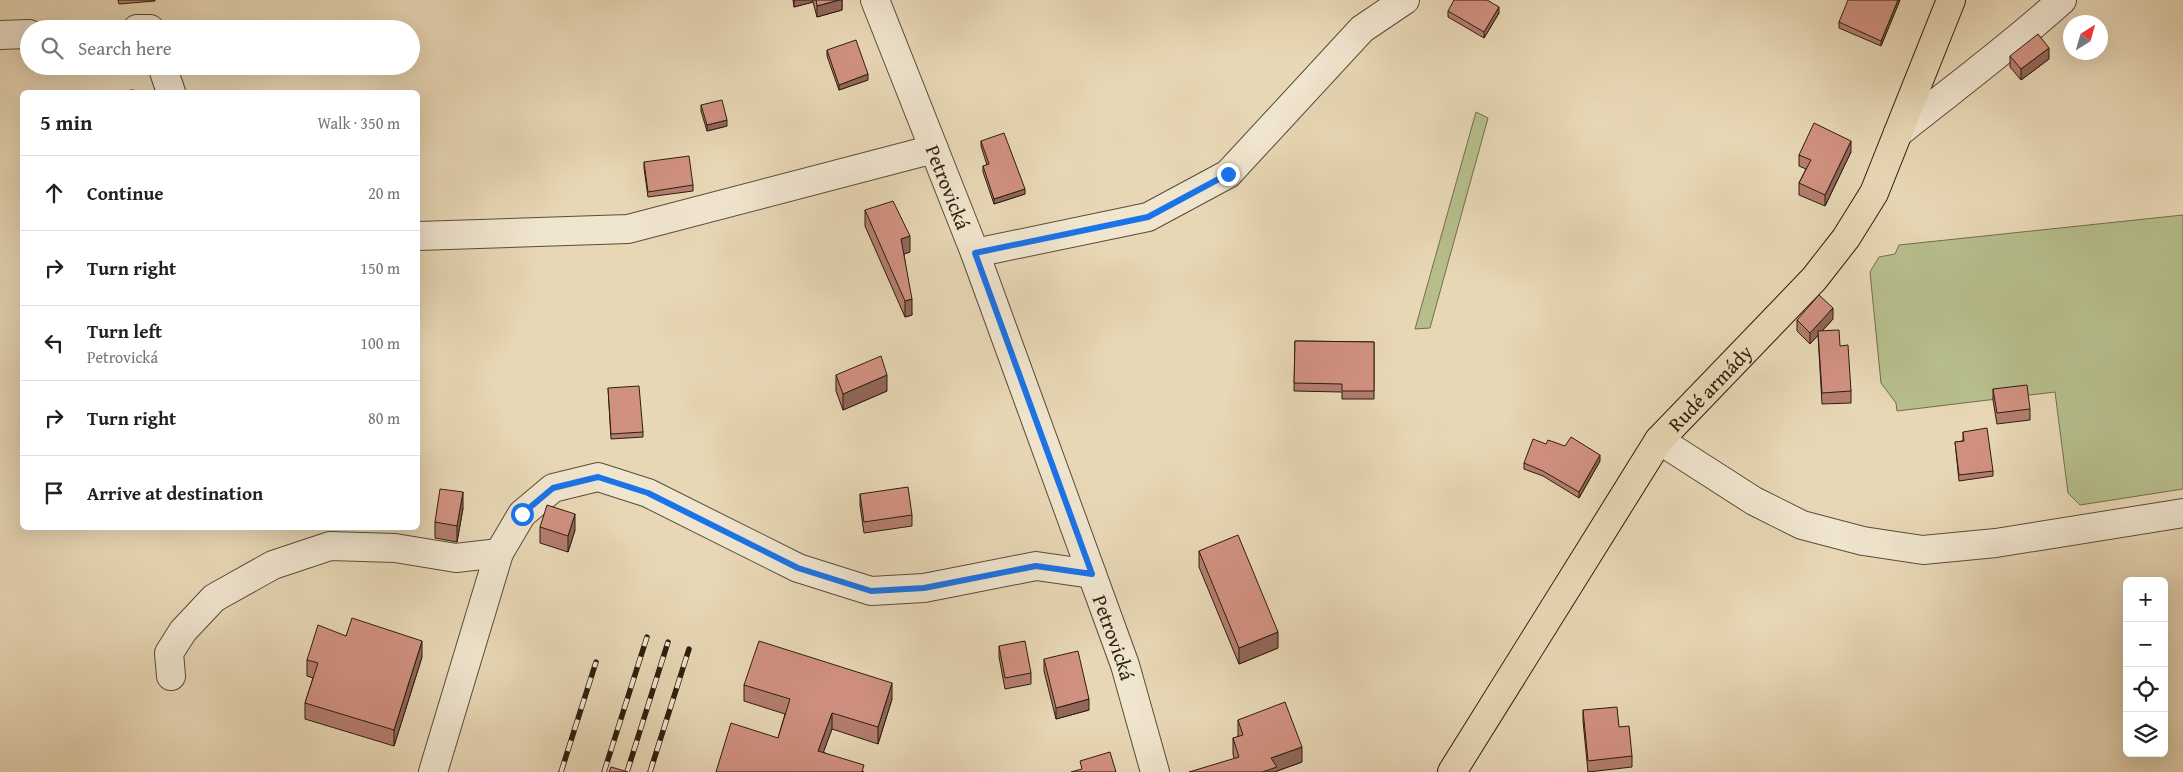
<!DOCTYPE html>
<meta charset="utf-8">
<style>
:root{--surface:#fff;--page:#f6f6f6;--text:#202124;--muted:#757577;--line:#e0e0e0}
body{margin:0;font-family:"Gentium Book Plus",serif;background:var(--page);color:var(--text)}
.controls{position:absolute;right:15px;bottom:15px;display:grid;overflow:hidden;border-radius:8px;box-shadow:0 5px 20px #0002}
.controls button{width:45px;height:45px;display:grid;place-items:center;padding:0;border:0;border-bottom:1px solid var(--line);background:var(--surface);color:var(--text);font:25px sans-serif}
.compass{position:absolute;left:2063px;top:15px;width:45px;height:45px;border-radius:50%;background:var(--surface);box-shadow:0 5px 20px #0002;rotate:37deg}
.stop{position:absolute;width:15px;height:15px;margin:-11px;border:4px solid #1a73e8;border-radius:50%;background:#fff}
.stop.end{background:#1a73e8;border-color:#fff;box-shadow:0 1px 5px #0008}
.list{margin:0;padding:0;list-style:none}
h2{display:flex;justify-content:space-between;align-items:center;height:65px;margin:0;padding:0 20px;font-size:21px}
h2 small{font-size:16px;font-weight:400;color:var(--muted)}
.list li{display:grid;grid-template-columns:32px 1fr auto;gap:15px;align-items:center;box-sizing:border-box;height:75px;padding:0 20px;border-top:1px solid var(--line)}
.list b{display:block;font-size:19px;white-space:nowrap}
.list p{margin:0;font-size:16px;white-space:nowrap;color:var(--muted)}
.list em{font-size:16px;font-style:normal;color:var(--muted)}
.icon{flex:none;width:28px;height:28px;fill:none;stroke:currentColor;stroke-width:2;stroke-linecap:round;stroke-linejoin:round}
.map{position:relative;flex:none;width:2183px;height:772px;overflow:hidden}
.search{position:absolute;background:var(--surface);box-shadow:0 5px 20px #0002;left:20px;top:20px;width:400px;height:55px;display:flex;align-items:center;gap:12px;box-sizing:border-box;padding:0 18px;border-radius:28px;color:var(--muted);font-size:19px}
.panel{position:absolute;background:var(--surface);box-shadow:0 5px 20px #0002;left:20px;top:90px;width:400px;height:440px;border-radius:8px}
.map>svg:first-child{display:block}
.green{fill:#b7be8c;stroke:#716e4c}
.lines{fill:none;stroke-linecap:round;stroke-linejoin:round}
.minor-casing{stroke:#5a4c37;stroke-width:30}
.major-casing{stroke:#2b1e0d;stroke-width:30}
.minor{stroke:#f0e5cf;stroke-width:28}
.major{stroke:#e8d7b5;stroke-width:28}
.rail-casing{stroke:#2b1e0d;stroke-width:5.5}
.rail{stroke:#f0e5cf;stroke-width:4;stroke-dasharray:11;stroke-linecap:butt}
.wall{fill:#b47d6f;stroke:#2b1e0d}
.shaded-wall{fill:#92665a;stroke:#2b1e0d}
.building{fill:#d19181;stroke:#2b1e0d}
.route{stroke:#1a73e8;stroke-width:6}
.labels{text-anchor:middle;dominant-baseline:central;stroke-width:4;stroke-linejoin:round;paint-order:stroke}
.street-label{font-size:20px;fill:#2b1e0d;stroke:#f0e5cf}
</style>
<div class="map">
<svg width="2183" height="772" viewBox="0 0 2183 772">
<rect width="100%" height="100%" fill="#e8d7b5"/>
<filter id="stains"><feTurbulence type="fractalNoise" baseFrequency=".004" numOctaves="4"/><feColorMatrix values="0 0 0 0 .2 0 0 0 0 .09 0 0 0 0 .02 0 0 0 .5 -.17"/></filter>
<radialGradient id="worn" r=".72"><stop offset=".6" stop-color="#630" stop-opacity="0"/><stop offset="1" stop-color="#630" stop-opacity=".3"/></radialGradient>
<!-- green -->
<g class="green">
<path d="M1476,112l12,6 -58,210 -15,1z"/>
<path d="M2183,215v274l-103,16 -12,-12 -13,-101 -158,19 -1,-8 -15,-20 -11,-111 9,-15 16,-3 4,-9z"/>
</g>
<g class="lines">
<!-- minor casing -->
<g class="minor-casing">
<g id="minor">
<path id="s1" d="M875,0l100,253 150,412 30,107"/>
<path d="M137,29h13"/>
<path d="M0,35l29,-1"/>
<path d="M162,66l9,26"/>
<path d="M1898,133c55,-44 112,-86 164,-133"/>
<path d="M418,236l210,-7 306,-80"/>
<path d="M975,253l173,-36 80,-43 134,-145 43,-29"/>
<path d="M1659,440l95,61 48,24 61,16 60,9 73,-7 187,-30"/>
<path d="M171,676l-2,-23 14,-22 31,-33 59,-33 57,-19 65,2 61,10 43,-5"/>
<path d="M433,772l66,-219 23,-39 31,-26 45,-11 50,16 150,75 73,23 53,-3 112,-22 56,8"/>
</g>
</g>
<!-- major casing -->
<g class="major-casing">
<g id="major">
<path id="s2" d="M1452,772l207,-332 155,-161 32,-41 28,-45 77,-193"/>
</g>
</g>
<!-- minor -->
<use href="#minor" class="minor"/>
<!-- major -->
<use href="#major" class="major"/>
<!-- rail casing -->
<g class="rail-casing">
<g id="rail">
<path d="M561,772l35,-110"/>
<path d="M604,772l43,-135"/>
<path d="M627,772l41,-130"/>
<path d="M650,772l39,-123"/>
</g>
</g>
<!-- rail -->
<use href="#rail" class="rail"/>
</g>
<!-- wall -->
<g class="wall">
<path d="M118,0h37v1l-36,3z"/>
<path d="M793,0h49v10l-25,7 -4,-15 -19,5z"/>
<path d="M1900,0l-19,46 -42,-18v-6z"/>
<path d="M1448,11l51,2 -15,25 -36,-21z"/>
<path d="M827,50l41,30 -29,10 -12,-34z"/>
<path d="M2010,56l39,3 -28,21 -11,-13z"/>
<path d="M701,105l26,21 -20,5 -6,-20z"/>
<path d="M981,141l44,53 -31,10 -11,-32v-6l4,-1 -6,-19z"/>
<path d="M1851,152l-26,54 -26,-11v-12l7,-14 -7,-3v-11z"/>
<path d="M644,162l49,23v6l-45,6 -4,-29z"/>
<path d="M865,210l45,42 -6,2 8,61 -7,2 -40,-91z"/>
<path d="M1833,319l-11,12 18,15 11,45v12l-29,1 -4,-69 -8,9 -13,-13v-11z"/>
<path d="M1295,341l79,1v57h-32v-7l-48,-1z"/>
<path d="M836,375l51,16 -44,19 -7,-19z"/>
<path d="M608,388l35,44v5l-32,2z"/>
<path d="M1993,389l37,20v11l-33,4 -4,-24z"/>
<path d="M1963,432l30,39v5l-34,5 -4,-39 8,-1z"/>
<path d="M1600,461l-21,37 -36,-22 -19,-7v-6z"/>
<path d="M860,494l52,21v11l-48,7 -4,-28z"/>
<path d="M463,508l-6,34 -22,-4v-16z"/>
<path d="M540,527l35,3 -7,22 -28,-9z"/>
<path d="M1199,551l79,97 -39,16 -40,-97z"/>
<path d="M346,636l76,21 -28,89 -89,-27v-16l8,-25 -6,-2v-16z"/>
<path d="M999,646l32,27v11l-26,5 -6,-32z"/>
<path d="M1044,659l45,51 -33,9 -12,-48z"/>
<path d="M744,685l148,14 -14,45 -46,-15 -9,23 41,20 -86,-34 7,-24 -41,-13z"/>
<path d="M1583,710l36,17 13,29v11l-44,5 -5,-51z"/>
<path d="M1238,720l64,42 -25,9v1l-43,-14 -1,-4v-16l5,-1z"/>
</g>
<!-- shaded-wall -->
<g class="shaded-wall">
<path d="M794,0h19v2l-19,5z"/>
<path d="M839,0h3v10l-25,7v-11z"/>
<path d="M1898,0h2l-19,46v-5z"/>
<path d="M1499,7v6l-15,25v-6z"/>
<path d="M2049,48v11l-28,21v-11z"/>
<path d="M868,74v6l-29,10v-5z"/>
<path d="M727,120v6l-20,5v-6z"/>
<path d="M1851,141v11l-26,54v-11z"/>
<path d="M1025,189v5l-31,10v-5z"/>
<path d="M910,236v16l-9,3v-16z"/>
<path d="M912,299v16l-7,2v-16z"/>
<path d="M1833,308v11l-23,25v-11z"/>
<path d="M887,375v16l-44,19v-16z"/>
<path d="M1600,455v6l-21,37v-6z"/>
<path d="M463,492v16l-6,34v-16z"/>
<path d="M575,514v16l-7,22v-16z"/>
<path d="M1278,632v16l-39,16v-16z"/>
<path d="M422,641v16l-28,89v-16z"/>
<path d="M892,683v16l-14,45v-17z"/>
<path d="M1089,699v11l-33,9v-11z"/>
<path d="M832,713v16l-14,38v-16z"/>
<path d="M1302,747v15l-25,9v1h-15l9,-14z"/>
</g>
<!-- building -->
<g class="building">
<path d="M816,0h23l-22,6z"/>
<path d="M1454,0h33l12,7 -15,25 -36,-21z"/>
<path d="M1848,0h50l-17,41 -42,-19z"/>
<path d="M2038,34l11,14 -28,21 -11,-13z"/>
<path d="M856,40l12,34 -29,11 -12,-35z"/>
<path d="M134,90l1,2h-31z"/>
<path d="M722,100l5,20 -20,5 -6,-20z"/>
<path d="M1814,123l37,18 -26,54 -26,-12 12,-23 -12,-5z"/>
<path d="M1004,133l21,56 -31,10 -11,-33 6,-2 -8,-23z"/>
<path d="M689,156l4,29 -45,7 -4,-30z"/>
<path d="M893,201l17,35 -9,3 11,60 -7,2 -40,-91z"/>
<path d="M1819,295l14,13 -23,25 -13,-13z"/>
<path d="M1839,330l1,16 8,-1 3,46 -29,2 -4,-62z"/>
<path d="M1295,341l79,1v49h-32v-7l-48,-1z"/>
<path d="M881,356l6,19 -44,19 -7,-19z"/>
<path d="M2027,385l3,24 -33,4 -4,-24z"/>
<path d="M639,386l4,46 -32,2 -3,-46z"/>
<path d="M1987,428l6,43 -34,4 -4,-33 9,-1 -1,-9z"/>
<path d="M1571,437l29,18 -21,37 -36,-21 -19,-8 9,-24 13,5 2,-4 17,6z"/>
<path d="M908,487l4,28 -48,7 -4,-28z"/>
<path d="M440,489l23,3 -6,34 -22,-4z"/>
<path d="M547,505l28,9 -7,22 -28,-9z"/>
<path d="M1238,535l40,97 -39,16 -40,-97z"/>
<path d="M352,618l70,23 -28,89 -89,-27 13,-40 -11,-3 11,-35 28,11z"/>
<path d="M759,641l133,42 -14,44 -46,-14 -14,38 46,14 -2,7h-146l15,-49 47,15 12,-39 -46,-14z"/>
<path d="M1025,641l6,32 -26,5 -6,-32z"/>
<path d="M1078,651l11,48 -33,9 -12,-49z"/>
<path d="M1285,702l17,45 -31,11 6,9 -15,5h-73l50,-15 -6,-19 10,-3 -5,-15z"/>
<path d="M1617,707l2,20 10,-1 3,30 -44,5 -5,-51z"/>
<path d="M1110,752l6,20h-45l11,-3 -2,-8z"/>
<path d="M611,767l17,5h-19z"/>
</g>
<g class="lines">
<!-- route -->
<path class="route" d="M522,514l31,-26 45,-11 50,16 150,75 73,23 53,-3 112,-22 56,8 -117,-321 173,-36 80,-43"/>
</g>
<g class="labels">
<!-- street labels -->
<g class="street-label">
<text stroke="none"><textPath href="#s1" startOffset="201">Petrovická</textPath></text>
<text stroke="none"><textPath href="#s2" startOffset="464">Rudé armády</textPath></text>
<text stroke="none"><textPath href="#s1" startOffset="681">Petrovická</textPath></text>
</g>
</g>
<rect width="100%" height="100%" filter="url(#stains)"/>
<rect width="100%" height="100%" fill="url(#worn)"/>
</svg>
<div class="controls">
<button>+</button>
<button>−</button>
<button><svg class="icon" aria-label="locate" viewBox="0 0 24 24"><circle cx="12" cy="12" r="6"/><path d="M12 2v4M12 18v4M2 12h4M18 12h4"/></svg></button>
<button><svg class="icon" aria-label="layers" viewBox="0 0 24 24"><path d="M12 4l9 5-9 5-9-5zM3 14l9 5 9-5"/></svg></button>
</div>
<svg class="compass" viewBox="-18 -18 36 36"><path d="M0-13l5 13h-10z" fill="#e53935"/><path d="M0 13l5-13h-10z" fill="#757577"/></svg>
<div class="stop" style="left:522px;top:514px"></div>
<div class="stop end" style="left:1228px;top:174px"></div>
<div class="search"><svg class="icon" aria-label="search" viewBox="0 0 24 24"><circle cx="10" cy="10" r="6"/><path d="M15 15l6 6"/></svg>Search here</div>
<section class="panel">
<h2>5 min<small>Walk · 350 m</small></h2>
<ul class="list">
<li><svg class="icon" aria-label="ahead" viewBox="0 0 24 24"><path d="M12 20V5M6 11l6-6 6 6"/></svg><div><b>Continue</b></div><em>20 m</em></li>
<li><svg class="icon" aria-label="right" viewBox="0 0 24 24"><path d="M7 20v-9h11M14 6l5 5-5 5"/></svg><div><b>Turn right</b></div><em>150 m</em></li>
<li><svg class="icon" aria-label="left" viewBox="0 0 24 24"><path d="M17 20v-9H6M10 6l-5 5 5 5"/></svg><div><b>Turn left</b><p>Petrovická</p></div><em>100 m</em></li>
<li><svg class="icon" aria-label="right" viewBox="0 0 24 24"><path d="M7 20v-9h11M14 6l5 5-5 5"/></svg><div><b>Turn right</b></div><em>80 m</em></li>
<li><svg class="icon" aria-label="arrive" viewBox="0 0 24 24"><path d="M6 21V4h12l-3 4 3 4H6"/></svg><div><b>Arrive at destination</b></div></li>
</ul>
</section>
</div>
